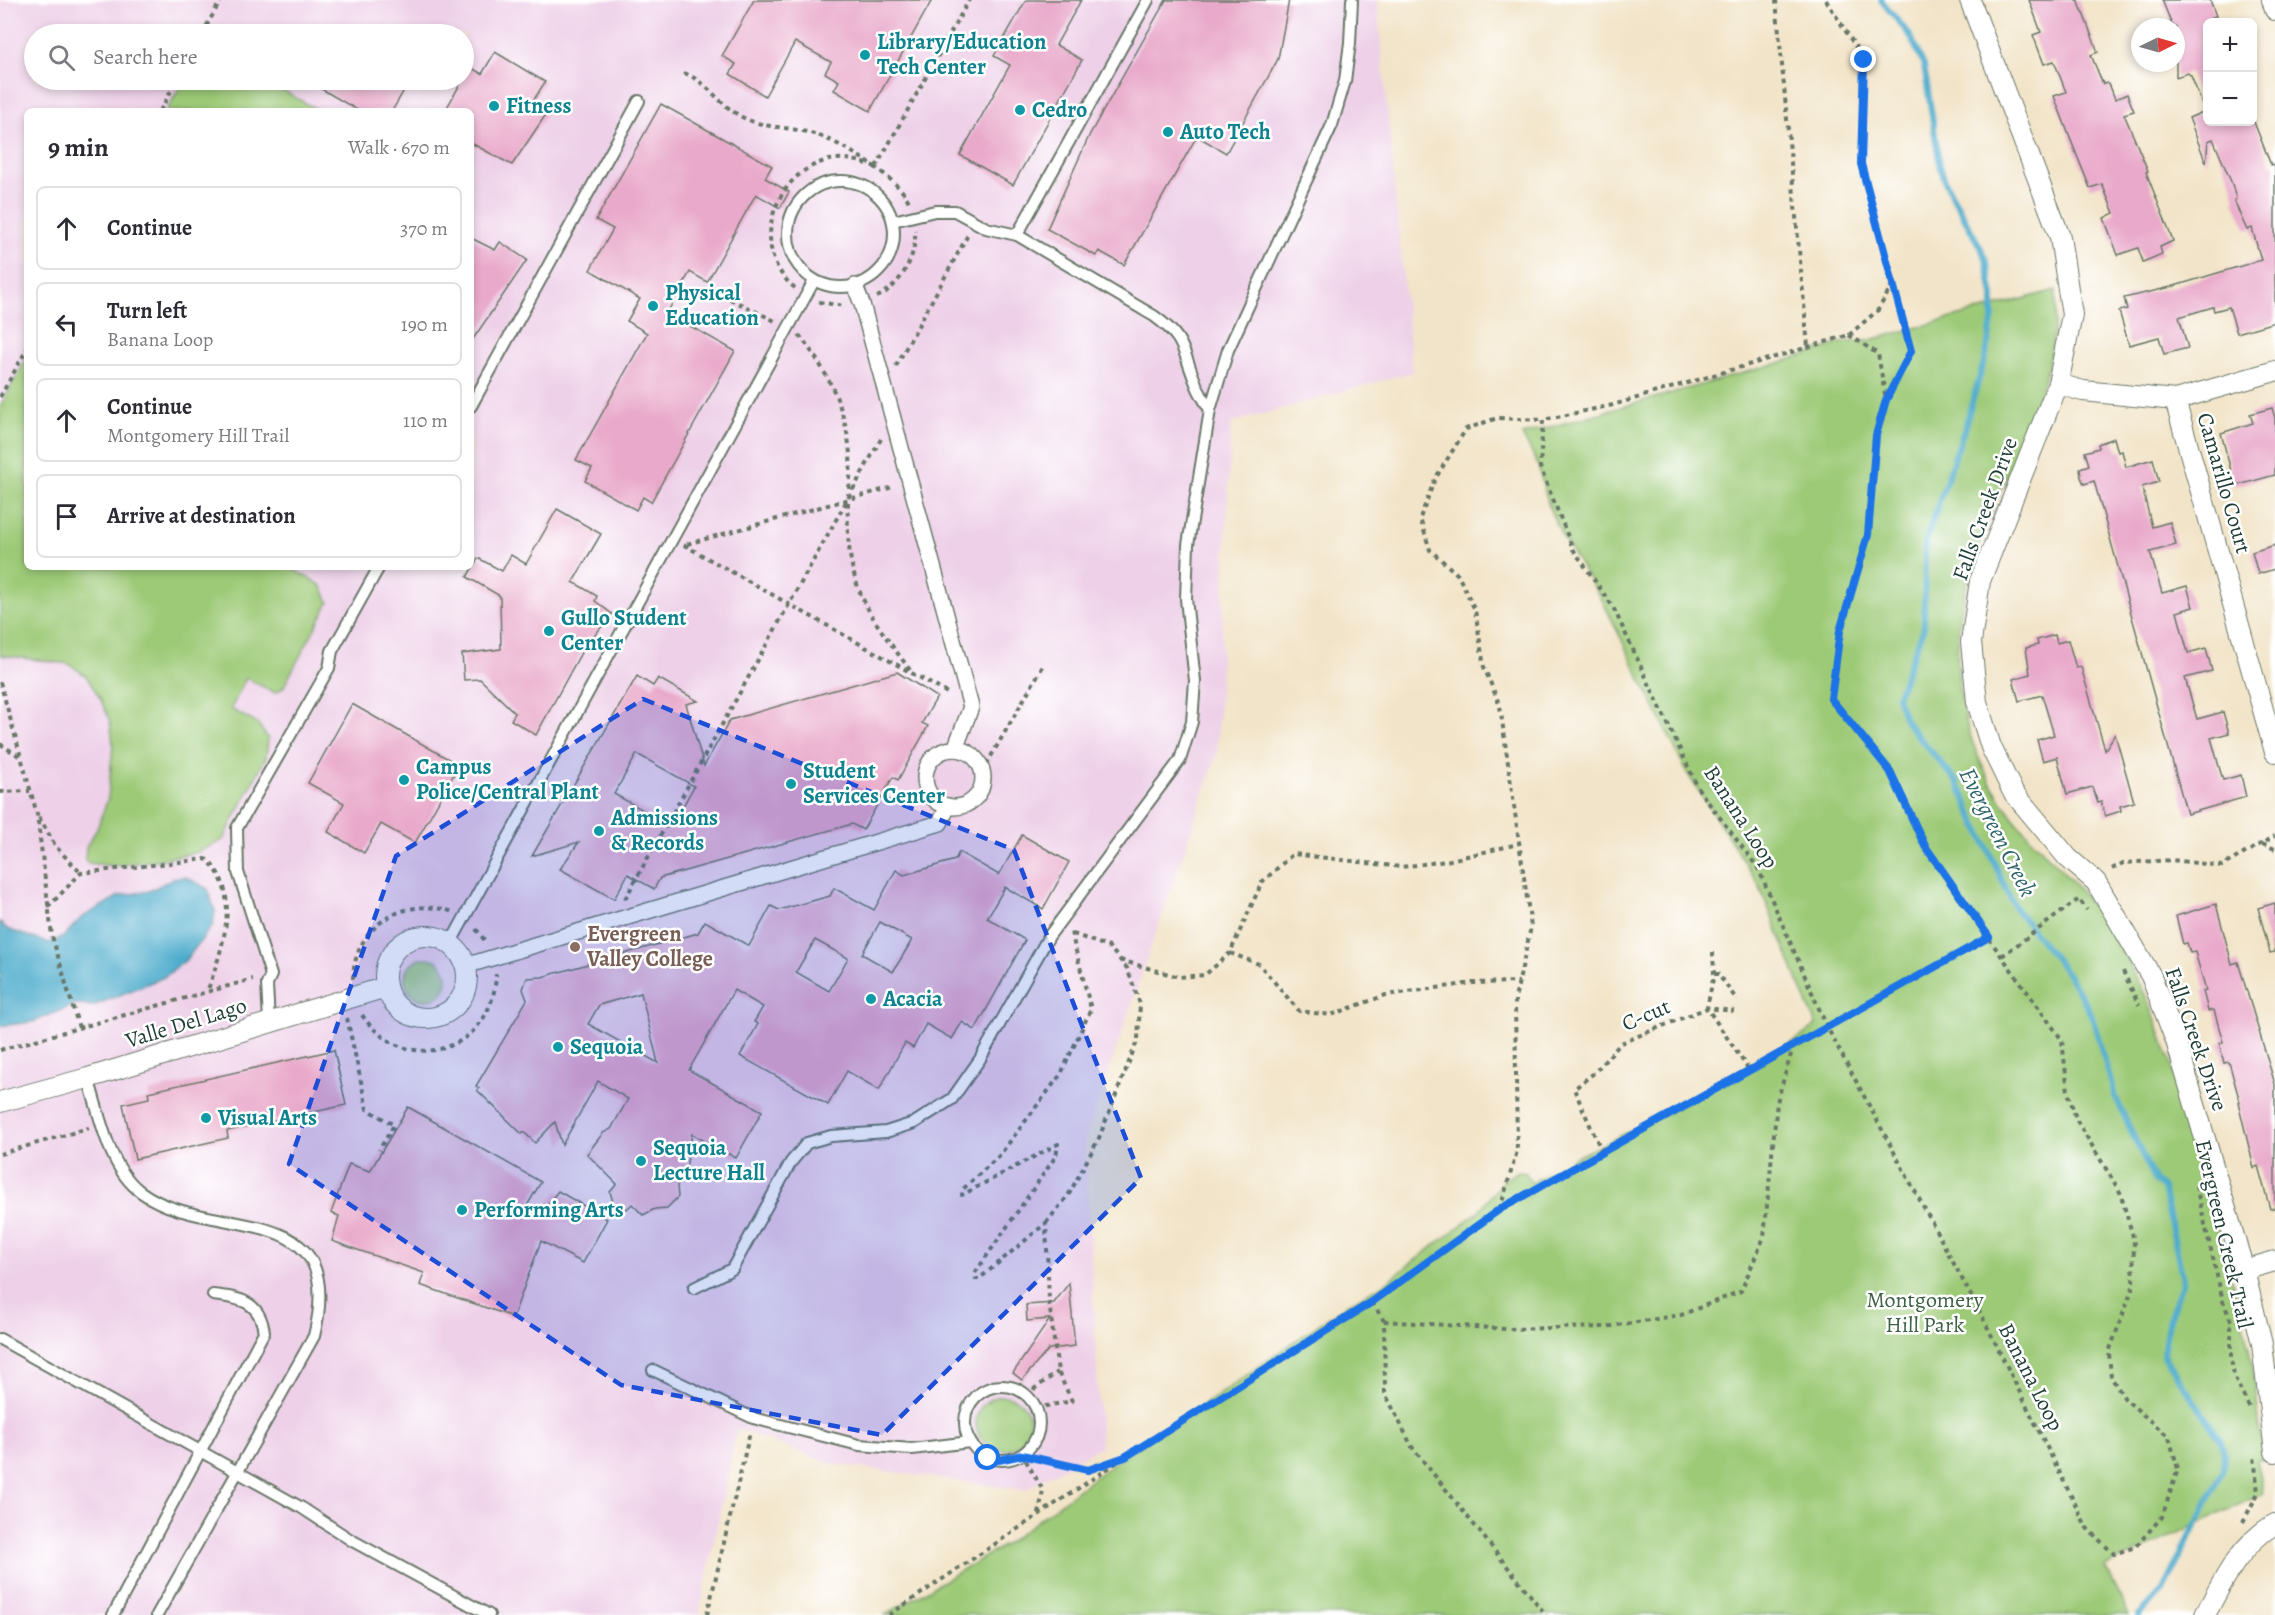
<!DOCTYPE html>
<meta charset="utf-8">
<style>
:root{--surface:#fff;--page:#f7f7f7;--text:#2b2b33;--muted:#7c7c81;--line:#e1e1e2}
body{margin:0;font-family:Alegreya,serif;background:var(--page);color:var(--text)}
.controls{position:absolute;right:18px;top:18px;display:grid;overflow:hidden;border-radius:9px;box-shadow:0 3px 9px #0003}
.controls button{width:54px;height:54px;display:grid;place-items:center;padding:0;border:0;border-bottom:2px solid var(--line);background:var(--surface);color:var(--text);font:30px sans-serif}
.compass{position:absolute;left:2131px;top:18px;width:54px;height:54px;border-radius:50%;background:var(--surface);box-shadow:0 3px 9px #0003;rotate:85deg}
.stop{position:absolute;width:18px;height:18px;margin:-14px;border:4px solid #1a73e8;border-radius:50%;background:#fff}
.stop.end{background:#1a73e8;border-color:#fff;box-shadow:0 2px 6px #0008}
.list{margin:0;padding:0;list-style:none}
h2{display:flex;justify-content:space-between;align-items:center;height:78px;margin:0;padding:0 24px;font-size:26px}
h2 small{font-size:20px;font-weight:400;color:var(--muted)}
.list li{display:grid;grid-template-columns:39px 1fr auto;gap:18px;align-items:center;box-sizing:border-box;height:84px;margin:0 12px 12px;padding:0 12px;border:2px solid var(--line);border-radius:9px}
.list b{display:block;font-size:22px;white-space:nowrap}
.list p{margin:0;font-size:20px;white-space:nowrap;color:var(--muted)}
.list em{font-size:20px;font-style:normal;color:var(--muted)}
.icon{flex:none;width:33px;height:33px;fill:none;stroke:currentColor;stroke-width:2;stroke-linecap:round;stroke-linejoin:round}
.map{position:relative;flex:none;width:2275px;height:1615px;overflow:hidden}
.search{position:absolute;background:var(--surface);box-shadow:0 3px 9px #0003;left:24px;top:24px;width:450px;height:66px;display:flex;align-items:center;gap:15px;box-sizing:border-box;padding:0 21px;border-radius:33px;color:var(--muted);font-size:22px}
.panel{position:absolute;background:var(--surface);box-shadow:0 3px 9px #0003;left:24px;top:108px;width:450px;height:462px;border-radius:9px}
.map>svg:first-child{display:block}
.built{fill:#eed0e8;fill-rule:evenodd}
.green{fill:#9dca77;stroke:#5e8456;stroke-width:1.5}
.water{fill:#4daccc;stroke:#367480;stroke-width:1.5}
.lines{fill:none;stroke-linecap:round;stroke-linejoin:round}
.stream{stroke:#4daccc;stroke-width:6}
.building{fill:#e9a9ca;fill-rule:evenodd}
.service-casing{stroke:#697768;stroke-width:14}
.pedestrian-casing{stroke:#697768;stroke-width:18}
.minor-casing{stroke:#697768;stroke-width:22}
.path{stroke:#697768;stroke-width:4;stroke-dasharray:4.5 4.5;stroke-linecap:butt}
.service{stroke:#fff;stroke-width:10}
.pedestrian{stroke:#fff;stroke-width:15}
.minor{stroke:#fff;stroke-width:20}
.route{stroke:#1a73e8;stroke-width:8}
.marked{fill:#1d4ed8;fill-opacity:0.2;stroke:#1d4ed8;stroke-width:4.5;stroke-dasharray:12 8;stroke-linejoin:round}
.culture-dot{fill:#0f9aa8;stroke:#fff;stroke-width:2}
.education-dot{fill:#8d6e63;stroke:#fff;stroke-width:2}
.labels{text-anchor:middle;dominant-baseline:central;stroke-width:5;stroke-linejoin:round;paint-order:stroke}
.culture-label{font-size:22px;font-weight:bold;fill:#0d838f;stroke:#fff;text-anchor:start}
.street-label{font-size:22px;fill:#1f3d34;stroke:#fff}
.education-label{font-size:22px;font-weight:bold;fill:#785e54;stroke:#fff;text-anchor:start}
.park-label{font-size:22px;fill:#3e6045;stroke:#fff}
.water-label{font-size:24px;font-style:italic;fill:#2f6469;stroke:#fff}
</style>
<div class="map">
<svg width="2275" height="1615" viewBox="0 0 2275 1615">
<rect width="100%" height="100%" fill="#fff"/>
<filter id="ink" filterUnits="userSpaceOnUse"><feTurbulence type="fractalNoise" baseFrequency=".0167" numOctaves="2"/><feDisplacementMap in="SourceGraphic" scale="12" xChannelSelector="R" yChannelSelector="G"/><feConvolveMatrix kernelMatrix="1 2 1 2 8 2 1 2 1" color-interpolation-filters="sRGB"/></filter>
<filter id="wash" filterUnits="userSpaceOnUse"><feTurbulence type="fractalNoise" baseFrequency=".008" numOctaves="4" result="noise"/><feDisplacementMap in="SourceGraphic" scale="24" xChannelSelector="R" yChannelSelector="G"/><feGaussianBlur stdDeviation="1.35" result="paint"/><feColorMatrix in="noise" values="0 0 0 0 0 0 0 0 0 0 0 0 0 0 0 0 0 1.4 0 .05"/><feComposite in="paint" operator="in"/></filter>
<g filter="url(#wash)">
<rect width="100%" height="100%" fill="#f2e4c8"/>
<!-- built -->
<path class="built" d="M0,0h1377l35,372 -181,51 -14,331 -132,386 16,306 -76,44 -192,-26 -96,-35 -38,186h-699zM34,34h430v46h-430zM27,111h444v456h-444z"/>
<!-- green -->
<g class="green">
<path d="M184,80h80l56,31h-154z"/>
<path d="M2056,290c5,141 -114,247 -97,394 6,54 30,107 66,148 20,22 42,41 60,65 22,28 41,59 57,91 29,60 43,128 61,192 17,61 37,122 49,184 6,31 6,62 12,94l-7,2 7,33 -159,74 24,48h-1244l120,-70 114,-86 108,-70 121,-85 36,-20 94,-72 23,-29 16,-12 9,2 5,10 45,-26 80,-38 142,-80 18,-14 -58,-142 -71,-110 -84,-171 -42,-68 -11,-24 -13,-47 -15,-28 264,-74 58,-19 23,-1z"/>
<path d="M27,358v209h262l32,18 8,17 -46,86 -8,5 -29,-15 -15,31 27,15 10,15 -2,18 -43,83 -25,12 -40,8 -45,6 -24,-3 -4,-3 1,-13 11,-18 11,-31 5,-54 -3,-23 -10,-23 -14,-22 -17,-12 -69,-9v-248z"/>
<circle cx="426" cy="979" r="21"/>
<circle cx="1003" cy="1423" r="27"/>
</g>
<!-- water -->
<path class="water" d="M186,877l22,12 7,22 -2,14 -27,35 -22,17 -71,29 -17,-2 -43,18 -33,4v-104l7,7 41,14 15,-6 18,-19 38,-22 30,-5 25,-13z"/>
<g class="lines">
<!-- stream -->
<path class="stream" d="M1881,0l30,37 13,29 16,100 6,18 40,74 7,38v20l-7,39 -23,78 -38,110 -1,84 -27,70 9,25 51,60 58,126 54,68 22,37 24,83 39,84 9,8 20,92 -15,43 -5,31 58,87 3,12 -1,18 -60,119 -24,25"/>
</g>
<g id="blocks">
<!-- building -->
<g class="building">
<path d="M754,0h178l-62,111 -36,-21 5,-9 -14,-8 6,-11 -36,-20 -30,54 -35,-22 6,-10 -14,-8z"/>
<path d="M1026,0h55l-25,45 26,15 -69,125 -53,-30 50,-90 -16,-9z"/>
<path d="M1166,0h123l-11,59 -52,94 -29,-17 -73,129 -25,-14 -3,5 -49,-27 43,-95z"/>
<path d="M2029,0h49l20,52 -7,3 12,29 4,-1 3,3 5,13 12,-5 7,17 -10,3 24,57 -2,1 27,69 -13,6 2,7 -19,8 -5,-14 -20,7 -14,-37 10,-5 -12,-29 -12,4 -20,-50 -16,-42 12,-4 -12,-31 -10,3 -11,-29 8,-3z"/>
<path d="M2162,0h48l6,16 -5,2 2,4h-5v100h46l17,43 4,-1v158l-38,11 -8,-26 -15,4 -1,-4 -34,10 9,31 -24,6 -5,-17 -30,8 -10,-34 8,-2 -3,-11 47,-11 90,-27 -9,-32 -5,2 -6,-13 -7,-17 2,-1 -4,-15 -19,-45 -5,2 -2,22 -17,-45 16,-7 -14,-35 -3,-3 -12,4v-50h-3z"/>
<path d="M495,52l50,30 -12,19 16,9 -37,55 -41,-22v-32h-26l25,-44 12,7z"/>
<path d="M306,80h90l11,5 -15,26h-33z"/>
<path d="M661,104l111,62 -7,12 24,14 -9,16 -24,-14 -49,88 -17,-10 -23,41 68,38 -84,151 -8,-5 -7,13 -51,-29 7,-13 -16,-8 71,-127 -20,-12 13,-22 -50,-29 23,-41 -17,-9z"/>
<path d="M471,238l24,12 5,-8 27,18 -56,82z"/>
<path d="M2272,408l3,10v57l-40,11 -14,-53 32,-10 -3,-9z"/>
<path d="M2114,438l4,14 4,-1 4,16 27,-8 6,23 -17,5 10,40 18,-5 6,23 -26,7 12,41 25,-7 6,21 -16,5 11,41 18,-5 6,23 -27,7 12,41 26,-7 6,21 -18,5 9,32 3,10 18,-5 5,22 -59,17 -93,-333 -10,3 -3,-7 -1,-9 9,-3 -4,-13 14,-4 -1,-4z"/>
<path d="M557,509l44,25 -28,48 24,14 -2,5 17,13 -30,37 -46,84 -25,-15 4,-7 -35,-34 -16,1 -2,-26 39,-5 -1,-53 -33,-19 11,-19 24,13 9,-16 15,9z"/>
<path d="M2275,545v24l-17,5 -6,-22z"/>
<path d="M2055,635l2,8 11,-3 8,28 5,-1 24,83 10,-16 19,68 -14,4 1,5 -16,5 -4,-14 -3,1 -6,-16 -25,7 -10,-37 -14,4 -6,-21 17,-5 -12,-40 -23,6 -6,-22 17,-5 -4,-26 12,-3 -1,-5z"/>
<path d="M897,672l40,25 -15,26 6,3 -30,54 -5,-3 -30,53 -11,-6 -192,54 -6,11 -26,-15 -14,25 -54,-30 19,-27 -47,14 105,-180 16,10 5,-8 40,23 -12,3 18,62 26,-46zM637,754l57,32 -22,40 -58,-32z"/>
<path d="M352,704l107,61 -44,78 -34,-19 -17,29 -36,-21 16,-29 -36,-20z"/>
<path d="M1022,835l47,27 -26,47 -38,-22 -18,31 38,22 -50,90 -13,-8 -10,17 -26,-15 -13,24 -8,-5 -26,47 -32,-19 -19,34 -88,-49 18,-32 -4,-2 9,-15 -29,-17 -45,80 73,41 -26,47 -44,-24 -6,34 -9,18 1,11 -11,11 -12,1 -12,6 -11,-11 -5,5 -13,-4 -4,-13 7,-8 -30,-30 16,-21 8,-4 17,-30 -30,-18 -36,64 -7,-23 -20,21 -11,-11 -2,2 -45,-44 2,-2 -3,-2 51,-86 -4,-11 4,-11 15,-1 156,-44 7,-12 44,25 22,-40 8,4 51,-14 4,-8 40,22 22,-40 8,5 51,-15 4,-8 40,23zM880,922l32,18 -19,32 -31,-18zM815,940l33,18 -19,33 -33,-19zM641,993l17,70 -70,-39 11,-19z"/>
<path d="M2275,903v49l-5,1 -12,-45z"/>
<path d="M2216,904l16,60 6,-2 37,122v124l-5,1 -12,-43 -4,2 -16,-66h2l-11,-40 -5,1 -5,-20 4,-1 -9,-32 -6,1 -5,-20 3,-1 -11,-38 -5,1 -3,-10 -4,1 -7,-28z"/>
<path d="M334,1050l12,55 -119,26 1,7 -93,21 -12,-55 26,-6 -1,-6z"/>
<path d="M408,1107l133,75 -16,27 12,8 21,-26 49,28 -24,44 -42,-22 -28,76 -93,-32 4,-12 -92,-32 7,-25 -8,-3 18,-49 21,7z"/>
<path d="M1069,1283l6,63 -26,3 -27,31 -9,-7 37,-54 -23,2 -1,-16 28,-2z"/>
</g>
</g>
</g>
<g filter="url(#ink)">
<use href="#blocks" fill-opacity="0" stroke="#697768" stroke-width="1.5"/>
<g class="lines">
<!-- service casing -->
<g class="service-casing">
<g id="service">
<circle cx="841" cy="234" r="53"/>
<path d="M893,221l42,-10h20l31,17 31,7 137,81c31,22 28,33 41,65 3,10 10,20 15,29"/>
<path d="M1017,235l131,-235"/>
<path d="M471,406l168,-305"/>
<path d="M450,944l364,-663"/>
<path d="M269,1022l-2,-38 4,-9 -33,-103 -1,-44 92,-160 3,-17 47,-84"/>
<path d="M88,1078c12,37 20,90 53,114 69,51 208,1 173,144l-157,279"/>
<path d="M694,1288l38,-19 59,-107 16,-19 24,-7 55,-4 28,-9 38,-24 28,-40 69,-123 131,-176 12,-38 3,-41 -9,-82 2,-54 22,-135 18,-60 104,-225 13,-44 5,-38 2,-43"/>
<path d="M0,1339l302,169 49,32 138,75"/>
<path d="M653,1370l100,48 106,27 53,4 58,-7"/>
<circle cx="1002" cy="1423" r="37"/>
<path d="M113,1615l151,-283c-4,-31 -24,-34 -51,-37"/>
</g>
</g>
<!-- pedestrian casing -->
<g class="pedestrian-casing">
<g id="pedestrian">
<path d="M855,286l7,18 109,403 -16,42"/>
<circle cx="954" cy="778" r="29"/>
<path d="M465,966l475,-143 8,-17"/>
</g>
</g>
<!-- minor casing -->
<g class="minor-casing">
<g id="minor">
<path d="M1970,0l90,237 12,78 -14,69 -78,197 -9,61 6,60 14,45 22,45 55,66 28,24 55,94 25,65 68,229 18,74 13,108"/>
<path d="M2272,0l3,10"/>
<path d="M2058,384l25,7 92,9 100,-29"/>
<path d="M2175,400l100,352"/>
<circle cx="426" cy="977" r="41"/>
<path d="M0,1102l88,-24 298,-91"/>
<path d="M2244,1270l31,-9"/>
<path d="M2205,1615c17,-33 36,-72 70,-91"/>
</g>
</g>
<!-- path -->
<g class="path">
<path d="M1776,0l32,347"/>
<path d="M1826,0l38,60 -3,104 50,187 -24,49"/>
<path d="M202,34l19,-34"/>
<path d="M684,73c24,9 35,32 58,44 23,12 47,9 72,17 25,7 85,44 95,68"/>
<path d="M160,111l17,-31"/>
<path d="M876,167l93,-167"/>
<path d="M795,288c-50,-39 -19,-123 41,-129 14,-1 27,3 40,8"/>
<path d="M722,295l53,26"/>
<path d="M877,297c24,-11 40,-41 38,-67"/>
<path d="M819,302l25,4"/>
<path d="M799,335c37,45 59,102 49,160"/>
<path d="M1849,335l29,19 8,46 -10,35 -9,100 -27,96 -9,68 59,72 35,75 31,47 106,147 6,52 8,27 44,73 14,48 -1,47 -24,65 2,25 14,22 44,38 9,32 -16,48 -27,30 -21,7 -27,-26 -104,-210 -156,-291 -69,-159 -59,-78 -86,-183 -40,-58 -33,-82 3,-47 70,-15z"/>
<path d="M1849,335l29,-25 15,-26"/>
<path d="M896,366l73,-133"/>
<path d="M0,397l27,-48"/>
<path d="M848,502c-3,85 17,107 65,172"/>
<path d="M687,544l206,-57"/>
<path d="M684,545l265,149"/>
<path d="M0,682l37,132 15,122 27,92"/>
<path d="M0,744l19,12"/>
<path d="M982,772l61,-106"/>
<path d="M0,792l30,-1"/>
<path d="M39,817l17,30 25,26"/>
<path d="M2262,844l13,5"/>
<path d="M2112,869l11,-6 48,-3 51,6 53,-30"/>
<path d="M625,899l256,-460"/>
<path d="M48,907l33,-34 125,-14c38,32 15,94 1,133"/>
<path d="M476,929l10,13"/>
<path d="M1713,952l1,22 -7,34 27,3"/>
<path d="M1230,953l29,11 40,47 32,4 55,-20 87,-12 46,-1"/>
<path d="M2002,956l77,-57 8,11"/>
<path d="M1120,960l59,17 26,-2 25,-22 32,-71 31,-28 108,13 45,-6 72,-17"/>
<path d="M2123,971l16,34"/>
<path d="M1714,974h4l19,26"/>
<path d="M353,979c1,-53 51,-84 100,-67"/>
<path d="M362,1015c44,64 132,37 134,-41"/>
<path d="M347,1018l20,91 27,16 -15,25"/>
<path d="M0,1050l253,-71"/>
<path d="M1602,1152l-28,-63 20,-16 27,-30 86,-35 42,62"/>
<path d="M0,1154l89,-26"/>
<path d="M2196,1186l27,115 8,20v37l3,19 15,30"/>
<path d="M1500,1209l17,-58 -2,-152 16,-72 -31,-221 -16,-39 -9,-57 -17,-35 -28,-25 -10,-32 15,-39 31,-50 31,-11 46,2"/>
<path d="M1046,1223l22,-27 31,-58 39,-99 2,-35 -13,-36 -18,-21 -36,-13"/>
<path d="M1372,1302l128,-93 489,-272"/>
<path d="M1384,1321l122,8 99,-2 76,-12 60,-24 23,-54 13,-135 17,-58"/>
<path d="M1028,1397l6,-8 24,-17"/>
<path d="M1036,1408l36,-7 -14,-29 -9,-71 -3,-78 -67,56h-3l-1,-6 81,-117 2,-12 -96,51 1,-6 36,-33 62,-82 30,-65 -20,-77"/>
<path d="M1039,1514l4,-24 -21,-36 66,16 31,-11"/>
<path d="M2243,1522l15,-29 -4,-37"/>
<path d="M707,1615l43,-183"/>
<path d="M889,1615l236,-158 247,-155 12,19 1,72 27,54 134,168"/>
</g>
<!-- service -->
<use href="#service" class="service"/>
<!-- pedestrian -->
<use href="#pedestrian" class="pedestrian"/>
<!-- minor -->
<use href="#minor" class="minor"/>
</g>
</g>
<g class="lines" filter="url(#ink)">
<!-- route -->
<path class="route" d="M988,1458l11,2 23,-5 66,15 37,-13 247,-155 128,-93 489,-272 -64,-91 -35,-75 -59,-72 9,-68 28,-96 8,-100 10,-35 25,-49 -50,-187 3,-104"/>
</g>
<!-- marked area -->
<path class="marked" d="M643,699l371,151 127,328 -259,257 -261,-50 -332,-221 107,-308z"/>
<!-- markers -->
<g class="culture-dot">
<circle cx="865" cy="55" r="6"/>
<circle cx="494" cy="106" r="6"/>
<circle cx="1020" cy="110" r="6"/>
<circle cx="1168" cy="132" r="6"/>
<circle cx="653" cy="306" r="6"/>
<circle cx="549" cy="631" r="6"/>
<circle cx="404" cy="780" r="6"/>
<circle cx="791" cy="784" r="6"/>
<circle cx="599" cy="831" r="6"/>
<circle cx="871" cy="999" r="6"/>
<circle cx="558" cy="1047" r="6"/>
<circle cx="206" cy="1118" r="6"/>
<circle cx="641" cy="1161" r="6"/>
<circle cx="462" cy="1210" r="6"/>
</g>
<circle class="education-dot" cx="575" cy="947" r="6"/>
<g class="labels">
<!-- culture labels -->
<g class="culture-label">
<text x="877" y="42">Library/Education<tspan x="877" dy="25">Tech Center</tspan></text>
<text x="506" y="106">Fitness</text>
<text x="1032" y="110">Cedro</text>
<text x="1180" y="132">Auto Tech</text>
<text x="665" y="293">Physical<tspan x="665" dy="25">Education</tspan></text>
<text x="561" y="618">Gullo Student<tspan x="561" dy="25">Center</tspan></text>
<text x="416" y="767">Campus<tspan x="416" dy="25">Police/Central Plant</tspan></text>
<text x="803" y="771">Student<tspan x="803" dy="25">Services Center</tspan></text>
<text x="611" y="818">Admissions<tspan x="611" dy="25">&amp; Records</tspan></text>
<text x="883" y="999">Acacia</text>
<text x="570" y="1047">Sequoia</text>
<text x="218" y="1118">Visual Arts</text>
<text x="653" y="1148">Sequoia<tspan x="653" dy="25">Lecture Hall</tspan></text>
<text x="474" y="1210">Performing Arts</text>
</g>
<!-- street labels -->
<g class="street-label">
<text transform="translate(2224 483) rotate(74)">Camarillo Court</text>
<text transform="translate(1985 509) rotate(-70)">Falls Creek Drive</text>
<text transform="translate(1741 817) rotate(57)">Banana Loop</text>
<text transform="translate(1646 1015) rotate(-23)">C-cut</text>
<text transform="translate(186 1023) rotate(-17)">Valle Del Lago</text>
<text transform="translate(2196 1039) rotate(71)">Falls Creek Drive</text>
<text transform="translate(2224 1234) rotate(77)">Evergreen Creek Trail</text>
<text transform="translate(2031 1377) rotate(63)">Banana Loop</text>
</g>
<!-- education labels -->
<g class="education-label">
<text x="587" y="934">Evergreen<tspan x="587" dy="25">Valley College</tspan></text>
</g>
<!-- park labels -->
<g class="park-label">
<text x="1925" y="1300">Montgomery<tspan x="1925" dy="25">Hill Park</tspan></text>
</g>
<!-- water labels -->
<g class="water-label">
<text transform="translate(1998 832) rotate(63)">Evergreen Creek</text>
</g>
</g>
</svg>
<div class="controls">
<button>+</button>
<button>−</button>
</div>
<svg class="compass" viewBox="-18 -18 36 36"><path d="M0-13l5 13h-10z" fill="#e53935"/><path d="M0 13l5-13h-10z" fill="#7c7c81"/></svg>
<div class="stop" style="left:988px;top:1458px"></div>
<div class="stop end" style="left:1864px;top:60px"></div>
<div class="search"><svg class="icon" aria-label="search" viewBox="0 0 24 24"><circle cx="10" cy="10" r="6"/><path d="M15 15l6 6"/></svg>Search here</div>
<section class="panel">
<h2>9 min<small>Walk · 670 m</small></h2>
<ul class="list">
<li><svg class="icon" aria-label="ahead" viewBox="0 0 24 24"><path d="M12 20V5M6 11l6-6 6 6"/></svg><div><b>Continue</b></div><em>370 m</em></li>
<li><svg class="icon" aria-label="left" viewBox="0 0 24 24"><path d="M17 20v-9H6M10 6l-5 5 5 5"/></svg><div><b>Turn left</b><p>Banana Loop</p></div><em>190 m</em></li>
<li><svg class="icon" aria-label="ahead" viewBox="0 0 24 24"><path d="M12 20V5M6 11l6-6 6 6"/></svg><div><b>Continue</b><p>Montgomery Hill Trail</p></div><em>110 m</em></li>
<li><svg class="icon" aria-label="arrive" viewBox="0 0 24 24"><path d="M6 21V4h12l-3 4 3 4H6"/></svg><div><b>Arrive at destination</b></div></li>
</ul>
</section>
</div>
